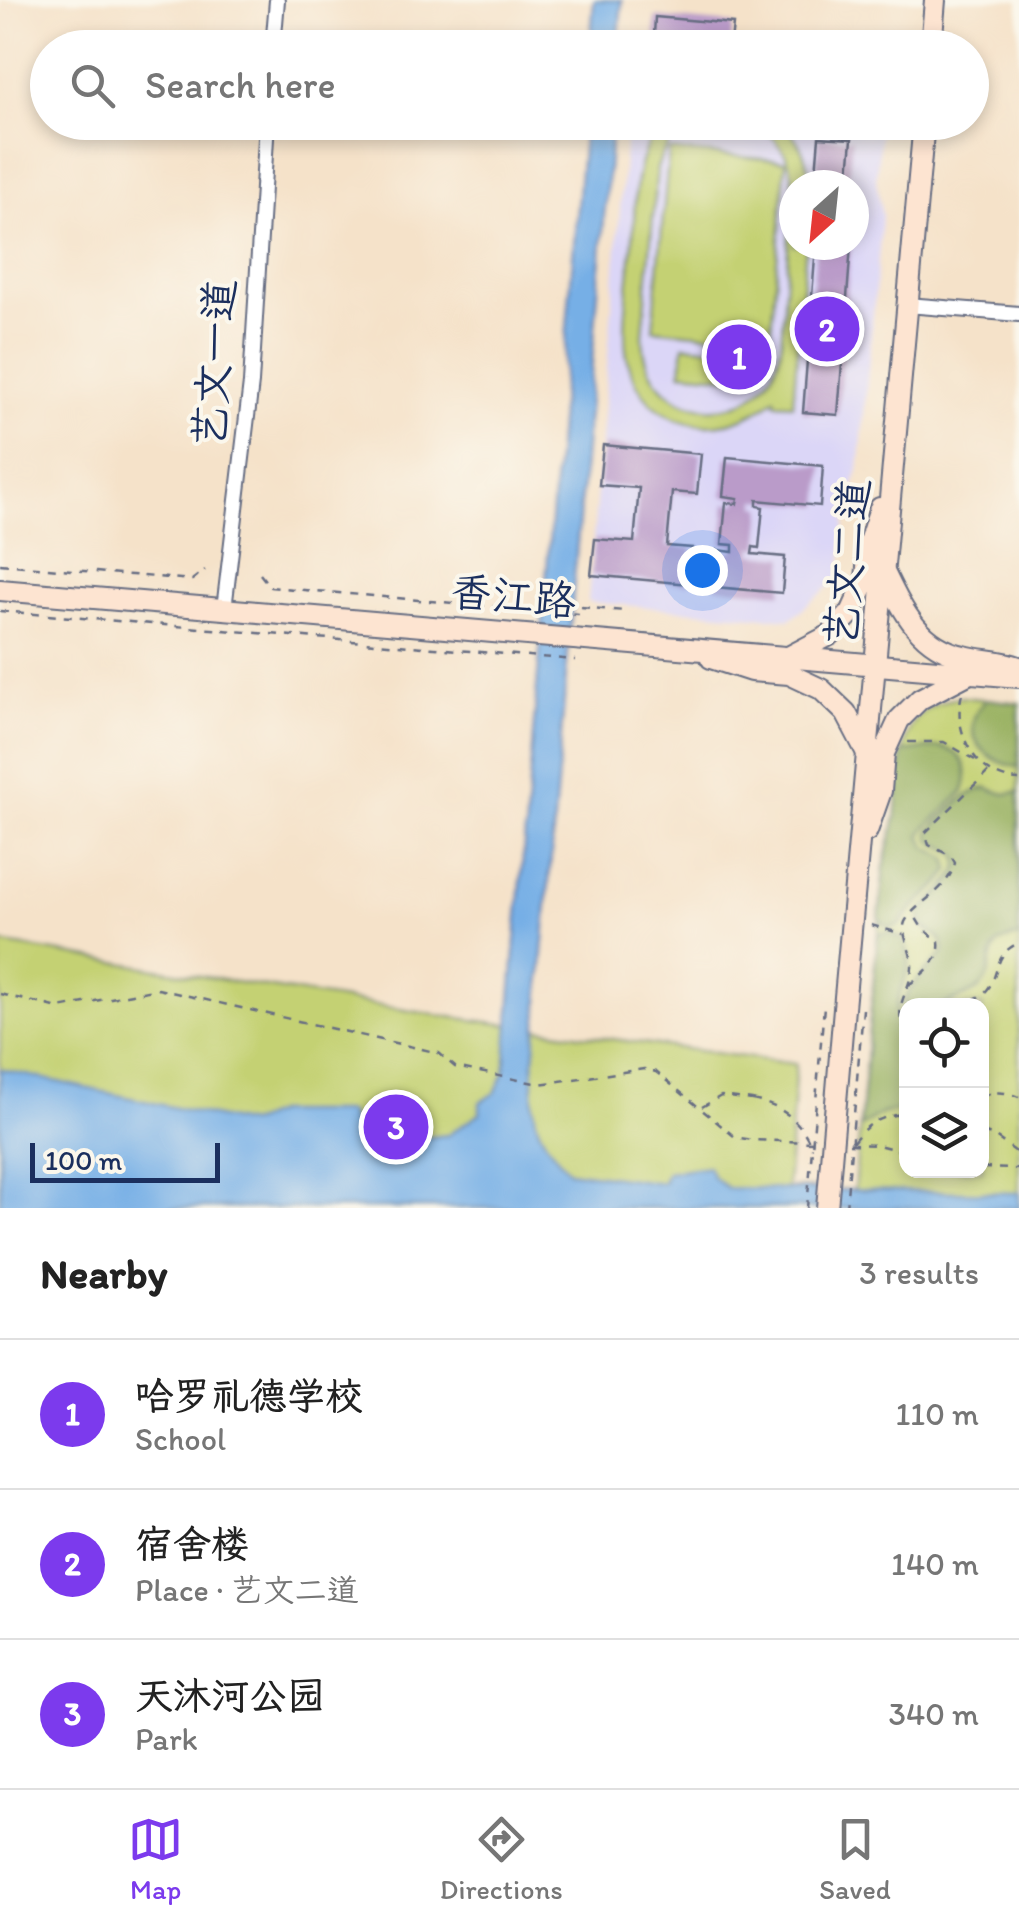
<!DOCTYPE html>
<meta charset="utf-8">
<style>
:root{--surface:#fff;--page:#f6f6f6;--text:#222;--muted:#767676;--line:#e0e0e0;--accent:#7c3aed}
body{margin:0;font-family:Itim,"LXGW WenKai TC",sans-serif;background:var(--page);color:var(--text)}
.controls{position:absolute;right:30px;bottom:30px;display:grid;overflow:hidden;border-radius:20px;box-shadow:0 5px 15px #0003}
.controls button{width:90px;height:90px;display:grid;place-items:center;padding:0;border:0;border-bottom:2px solid var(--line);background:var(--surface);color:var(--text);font:50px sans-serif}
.compass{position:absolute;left:779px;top:170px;width:90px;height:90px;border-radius:50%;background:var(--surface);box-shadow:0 5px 15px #0003;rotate:207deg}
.scale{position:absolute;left:30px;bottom:25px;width:190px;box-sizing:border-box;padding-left:10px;border:5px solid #1b2f5e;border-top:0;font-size:28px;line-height:35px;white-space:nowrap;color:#1b2f5e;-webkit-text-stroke:8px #fbf7ec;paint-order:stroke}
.you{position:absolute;left:702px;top:570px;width:35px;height:35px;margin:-25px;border:8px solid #fff;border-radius:50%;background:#1a73e8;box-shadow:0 0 0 15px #1a73e833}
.badge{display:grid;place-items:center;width:65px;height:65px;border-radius:50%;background:var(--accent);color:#fff;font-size:32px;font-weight:700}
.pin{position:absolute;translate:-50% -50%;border:5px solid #fff;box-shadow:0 2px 10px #0006}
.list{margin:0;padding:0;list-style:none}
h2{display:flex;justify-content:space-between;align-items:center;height:130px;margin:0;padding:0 40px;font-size:42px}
h2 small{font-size:32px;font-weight:400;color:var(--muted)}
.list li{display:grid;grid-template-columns:65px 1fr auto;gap:30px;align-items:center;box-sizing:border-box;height:150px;padding:0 40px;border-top:2px solid var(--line)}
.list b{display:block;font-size:38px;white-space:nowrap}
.list p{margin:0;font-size:32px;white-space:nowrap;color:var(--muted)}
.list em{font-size:32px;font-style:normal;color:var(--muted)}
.icon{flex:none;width:55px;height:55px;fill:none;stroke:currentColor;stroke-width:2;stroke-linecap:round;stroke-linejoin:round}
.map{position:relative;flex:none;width:1019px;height:1208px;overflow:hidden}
.search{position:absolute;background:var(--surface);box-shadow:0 5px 15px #0003;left:30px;right:30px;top:30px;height:110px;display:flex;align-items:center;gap:25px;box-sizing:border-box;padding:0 35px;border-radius:55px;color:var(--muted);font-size:38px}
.sheet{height:580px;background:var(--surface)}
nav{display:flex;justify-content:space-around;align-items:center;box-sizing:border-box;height:140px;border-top:2px solid var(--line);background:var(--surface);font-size:28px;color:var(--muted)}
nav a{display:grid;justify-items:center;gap:5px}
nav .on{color:var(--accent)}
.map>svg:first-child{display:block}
.built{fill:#dbd6f7;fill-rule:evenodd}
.green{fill:#c4d173;stroke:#708068;stroke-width:2.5;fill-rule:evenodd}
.forest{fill:#9bb365;stroke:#5b7162;stroke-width:2.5}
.water{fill:#76afe6;stroke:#486fa2;stroke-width:2.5}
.building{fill:#ba9bc9}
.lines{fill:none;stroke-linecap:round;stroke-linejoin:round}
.street-casing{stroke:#676e83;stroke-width:18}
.secondary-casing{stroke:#676e83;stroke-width:24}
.path{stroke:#676e83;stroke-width:2.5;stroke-dasharray:8 8;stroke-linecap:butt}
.street{stroke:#fff;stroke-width:14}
.secondary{stroke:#fde4d1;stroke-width:20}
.secondary-bridge-casing{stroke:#676e83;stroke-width:24;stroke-linecap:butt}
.path-bridge{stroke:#676e83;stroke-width:2.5;stroke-dasharray:8 8;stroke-linecap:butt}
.secondary-bridge{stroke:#fde4d1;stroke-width:20}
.labels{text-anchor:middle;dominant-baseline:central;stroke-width:8;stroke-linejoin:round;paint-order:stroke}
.street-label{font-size:42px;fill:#1b2f5e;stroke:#fbf7ec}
</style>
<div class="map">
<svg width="1019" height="1208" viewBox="0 0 1019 1208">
<rect width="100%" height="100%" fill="#fbf7ec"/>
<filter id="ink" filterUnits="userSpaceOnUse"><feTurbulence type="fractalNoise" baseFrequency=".01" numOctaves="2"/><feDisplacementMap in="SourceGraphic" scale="20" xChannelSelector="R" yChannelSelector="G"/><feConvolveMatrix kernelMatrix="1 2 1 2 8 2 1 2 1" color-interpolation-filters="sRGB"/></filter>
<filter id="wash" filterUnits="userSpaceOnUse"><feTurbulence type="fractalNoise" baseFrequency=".0048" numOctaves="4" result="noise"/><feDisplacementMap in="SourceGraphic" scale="40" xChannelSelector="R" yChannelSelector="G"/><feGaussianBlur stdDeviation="2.25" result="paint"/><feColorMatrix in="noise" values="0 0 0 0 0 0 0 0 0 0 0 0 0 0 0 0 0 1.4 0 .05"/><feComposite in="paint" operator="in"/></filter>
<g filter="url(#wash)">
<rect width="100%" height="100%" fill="#f5e2c9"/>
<!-- built -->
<path class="built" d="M845,122l36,4 -5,54 6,36 -23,254 -12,34 -7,74 -50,41 -202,-17 39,-479zM794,185h60v60h-60z"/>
<!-- green -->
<g class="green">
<path d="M665,122l29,1c-19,10 -30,24 -37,45l-14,166c-1,91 123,102 138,12l12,-167c-4,-26 -17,-44 -40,-56h30c17,17 26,37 27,62h-16v60h12l-13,159 -17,-1 -1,-5c-50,45 -129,34 -147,-37 -8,-30 3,-90 5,-123 2,-25 1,-52 8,-76 4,-15 13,-29 24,-40z"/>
<path d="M669,150l117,11 -16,179 -117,-11z"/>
<path d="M684,345l53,5 -3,27 -53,-5z"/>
<path d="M962,697l57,6v505h-1019v-265l436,72 360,49 -9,124 67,2 30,-323c4,-17 10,-36 13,-54 7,-54 -4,-106 65,-116zM906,1006h76v164h-76z"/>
</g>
<!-- forest -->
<g class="forest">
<path d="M987,699l32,4v64c-35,-4 -65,-38 -32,-68z"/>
<path d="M940,747c23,5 32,22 24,44l-40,38 -3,6 5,12 21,11 3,12c-13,22 -38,33 -50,55l-11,3 -10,-8 5,-53 12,-50 6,-65z"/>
<path d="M987,788l17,6 15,-2v145c-40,3 -20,32 -38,50 -6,6 -35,17 -43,19 -10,1 -21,0 -32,0v21c-12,-35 17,-50 37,-74 3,-26 -27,-16 -22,-42 11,-12 53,-44 32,-59 -6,-5 -16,-7 -22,-11l-2,-9c16,-17 35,-41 58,-44z"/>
<path d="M889,932l14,7c16,31 -4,41 -6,69 -1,13 5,19 9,30 4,11 1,57 0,72l-23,3 -23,14 18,-193z"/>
</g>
<!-- water -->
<g class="water">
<path d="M594,0h28l-4,47h-28z"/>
<path d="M584,123h28l-79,951c0,51 2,58 36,97l94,12 4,-11 41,-6 5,11 14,11 292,5v15h-1019v-139l248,55 30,-12h70l5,13 30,2 20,13 45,-5 32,-22v-11l15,-9 10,-22z"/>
</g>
<g id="blocks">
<!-- building -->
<g class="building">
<path d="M655,17l78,7 -2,19h-5v5h-69l1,-12h-4z"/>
<path d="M819,137l33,2 -4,46h-33z"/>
<path d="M816,245h35l-13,170 -35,-3z"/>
<path d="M603,445l98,9 -4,40 -25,-2 -5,54 25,2 -3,36 -98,-9 4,-36 39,3 5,-54 -40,-3z"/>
<path d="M727,457l96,9 -3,40 -63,-6v6l6,1 -4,41 -6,-1 -1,7 33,3 -3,36 -67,-6 3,-37 15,2v-7l-11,-1 4,-41 11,1 1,-6 -15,-2z"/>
</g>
</g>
</g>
<g filter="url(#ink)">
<use href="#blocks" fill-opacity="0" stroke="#676e83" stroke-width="2.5"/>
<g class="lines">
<!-- street casing -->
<g class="street-casing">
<g id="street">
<path d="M273,48l4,-48"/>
<path d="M907,305l112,9"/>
<path d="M224,609l27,-226 16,-261"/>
</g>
</g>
<!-- secondary casing -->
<g class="secondary-casing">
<g id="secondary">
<path d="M931,48l4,-48"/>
<path d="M884,572c18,37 35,75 80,84 19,5 35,4 55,11"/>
<path d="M0,590l1019,87"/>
<path d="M790,656l40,-21 21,-22 15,-33 3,-38 11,-34"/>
<path d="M711,658l40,13 38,3 32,15 25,24 21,40"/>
<path d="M867,831l14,-40 3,-38 15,-33 21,-21 48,-25"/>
<path d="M844,1008l80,-886"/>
</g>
</g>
<!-- path -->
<g class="path">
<path d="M0,564l192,16 13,-10"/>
<path d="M260,574l10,13 309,27"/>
<path d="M581,607l44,4"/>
<path d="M0,611l575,49"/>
<path d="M962,694c-11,39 16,85 57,86"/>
<path d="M908,742h36l31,18"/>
<path d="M871,925l32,9"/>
<path d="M909,985c14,-12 33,-24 30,-44l-17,-13 -9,-15"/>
<path d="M0,994l59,14 99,-19 281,64 16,14 84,17 105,-15 12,3 79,65 17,3 64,2"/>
<path d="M957,1006c11,-4 22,-7 30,-16 14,-18 6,-36 32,-47"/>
<path d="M906,1034c-15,-30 4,-39 6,-67 1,-15 -12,-33 -7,-45 11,-21 41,-28 50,-59l-4,-7 -22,-11 -4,-12 63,-61"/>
<path d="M982,1097c12,-7 24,-5 37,0"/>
<path d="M702,1107l19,-11 31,4"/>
<path d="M982,1132l12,4 25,18"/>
<path d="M849,1144l29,1 28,7"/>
<path d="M982,1168l37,1"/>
</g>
<!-- street -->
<use href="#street" class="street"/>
<!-- secondary -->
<use href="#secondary" class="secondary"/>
<!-- secondary-bridge casing -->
<g class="secondary-bridge-casing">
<path id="secondary-bridge" d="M827,1208l17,-200"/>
</g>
<!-- path-bridge -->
<g class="path-bridge">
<path d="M752,1100c30,6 49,20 60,48"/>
<path d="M853,1142c14,-19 30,-27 53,-28"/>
<path d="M807,1208l17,-202"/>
<path d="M846,1208l17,-199"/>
</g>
<!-- secondary-bridge -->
<use href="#secondary-bridge" class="secondary-bridge"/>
</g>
</g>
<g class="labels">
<!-- street labels -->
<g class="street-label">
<text transform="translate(214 363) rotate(-86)">艺文一道</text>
<text transform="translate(847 562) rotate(-85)">艺文二道</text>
<text transform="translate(513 596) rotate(5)">香江路</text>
</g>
</g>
</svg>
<div class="controls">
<button><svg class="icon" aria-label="locate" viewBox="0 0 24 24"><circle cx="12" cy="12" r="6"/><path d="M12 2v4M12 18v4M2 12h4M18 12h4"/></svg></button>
<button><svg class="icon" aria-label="layers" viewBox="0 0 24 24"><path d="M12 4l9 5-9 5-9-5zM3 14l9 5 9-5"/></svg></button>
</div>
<svg class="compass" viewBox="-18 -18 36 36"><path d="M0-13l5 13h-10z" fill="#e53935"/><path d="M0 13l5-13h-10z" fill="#767676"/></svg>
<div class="scale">100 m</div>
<div class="you"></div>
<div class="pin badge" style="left:739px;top:357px">1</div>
<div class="pin badge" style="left:827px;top:329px">2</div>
<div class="pin badge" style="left:396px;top:1127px">3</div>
<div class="search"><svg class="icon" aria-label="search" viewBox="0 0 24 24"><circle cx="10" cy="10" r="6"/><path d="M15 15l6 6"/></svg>Search here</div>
</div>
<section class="sheet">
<h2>Nearby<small>3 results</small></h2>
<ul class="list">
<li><span class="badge">1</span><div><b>哈罗礼德学校</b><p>School</p></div><em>110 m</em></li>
<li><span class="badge">2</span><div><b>宿舍楼</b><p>Place · 艺文二道</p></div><em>140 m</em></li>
<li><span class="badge">3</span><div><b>天沐河公园</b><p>Park</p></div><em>340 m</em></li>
</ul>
</section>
<nav>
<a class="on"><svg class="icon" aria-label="map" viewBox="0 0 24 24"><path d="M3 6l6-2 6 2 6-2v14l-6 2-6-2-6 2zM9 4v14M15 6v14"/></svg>Map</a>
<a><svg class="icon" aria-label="directions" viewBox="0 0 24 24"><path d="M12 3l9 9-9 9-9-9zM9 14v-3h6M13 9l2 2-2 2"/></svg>Directions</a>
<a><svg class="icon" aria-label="saved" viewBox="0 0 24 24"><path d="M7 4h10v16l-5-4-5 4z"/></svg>Saved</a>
</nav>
